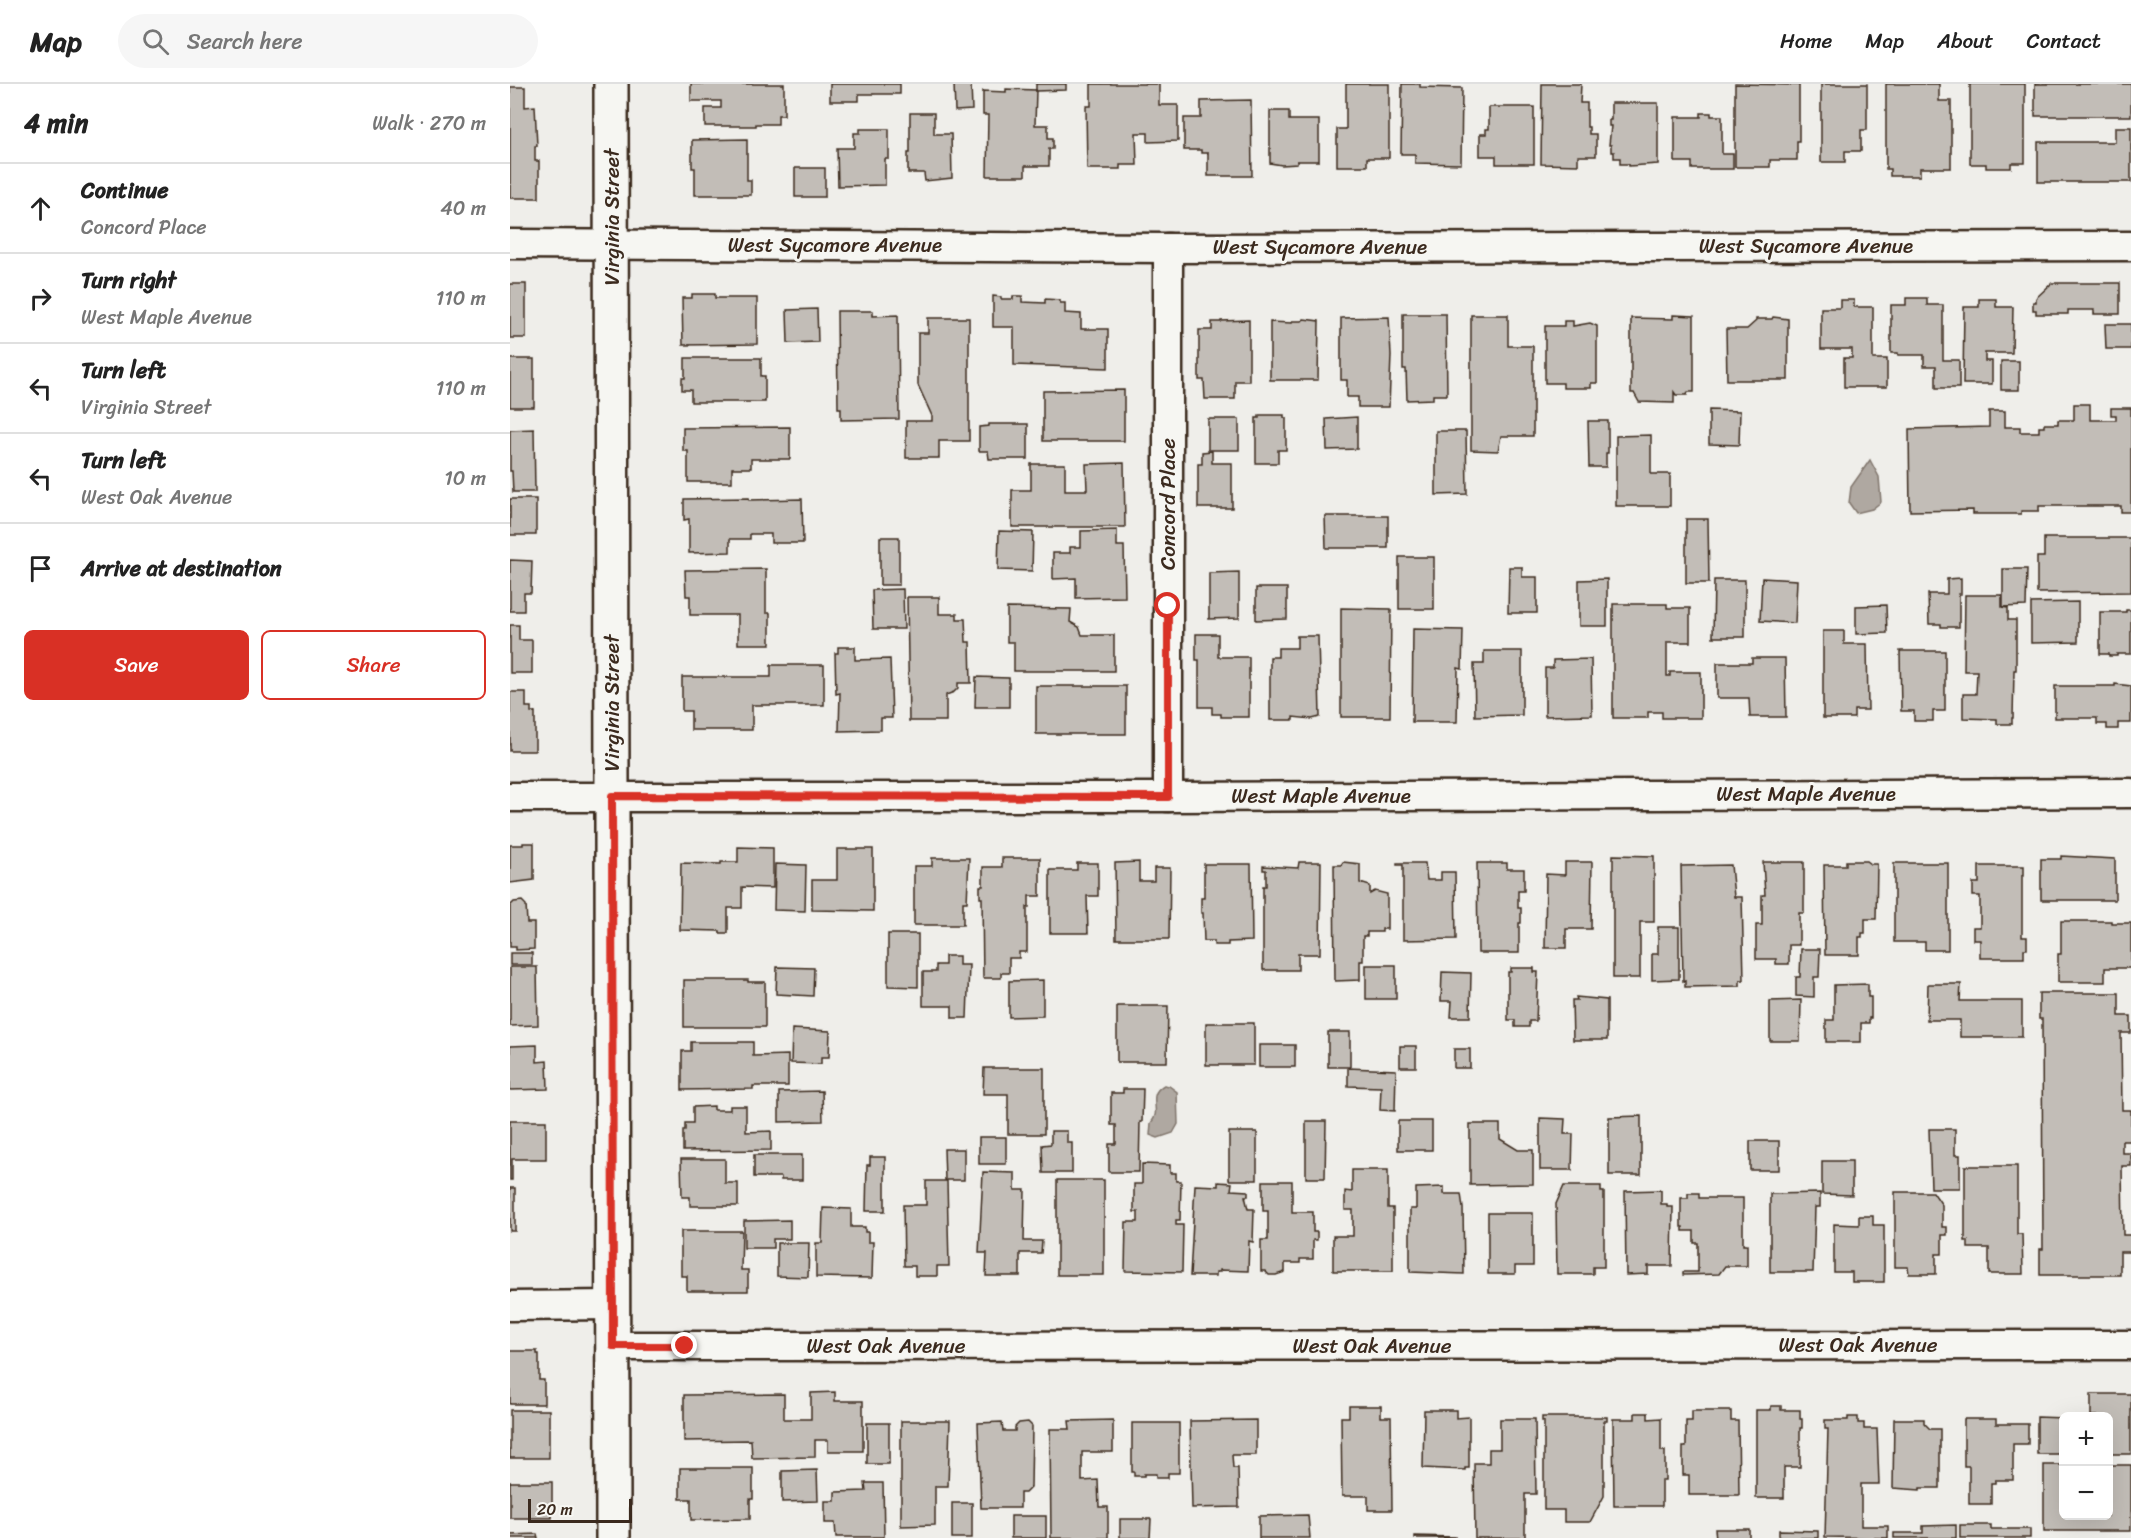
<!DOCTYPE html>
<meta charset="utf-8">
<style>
:root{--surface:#fff;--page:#f6f6f6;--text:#222;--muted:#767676;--line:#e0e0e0;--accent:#d93025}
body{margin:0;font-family:Sriracha,sans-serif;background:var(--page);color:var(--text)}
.controls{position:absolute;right:18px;bottom:18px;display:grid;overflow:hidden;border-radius:9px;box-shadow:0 6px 24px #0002}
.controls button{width:54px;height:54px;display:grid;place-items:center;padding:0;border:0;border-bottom:2px solid var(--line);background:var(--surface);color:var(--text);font:30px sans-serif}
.scale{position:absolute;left:18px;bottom:15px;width:104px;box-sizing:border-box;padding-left:6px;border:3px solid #3b2a1e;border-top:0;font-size:16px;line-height:21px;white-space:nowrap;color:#3b2a1e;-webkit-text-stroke:4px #f6f6f2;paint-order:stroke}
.stop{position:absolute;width:18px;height:18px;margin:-14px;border:4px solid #d93025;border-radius:50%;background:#fff}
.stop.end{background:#d93025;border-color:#fff;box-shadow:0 2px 6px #0008}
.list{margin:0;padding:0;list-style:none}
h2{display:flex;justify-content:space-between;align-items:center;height:78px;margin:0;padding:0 24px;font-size:26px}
h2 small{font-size:20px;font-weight:400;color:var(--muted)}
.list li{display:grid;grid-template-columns:39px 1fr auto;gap:18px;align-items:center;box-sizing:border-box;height:90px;padding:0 24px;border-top:2px solid var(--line)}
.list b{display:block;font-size:22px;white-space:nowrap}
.list p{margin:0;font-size:20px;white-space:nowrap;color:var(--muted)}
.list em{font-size:20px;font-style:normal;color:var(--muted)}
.actions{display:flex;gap:12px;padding:18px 24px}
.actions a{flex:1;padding:14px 0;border:2px solid var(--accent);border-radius:9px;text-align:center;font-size:21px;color:var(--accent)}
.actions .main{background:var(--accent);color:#fff}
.icon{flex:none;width:33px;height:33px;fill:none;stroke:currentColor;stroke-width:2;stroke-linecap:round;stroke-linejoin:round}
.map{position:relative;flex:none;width:1621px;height:1454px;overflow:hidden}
header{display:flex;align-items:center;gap:36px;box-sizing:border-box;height:84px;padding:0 30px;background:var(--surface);border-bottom:2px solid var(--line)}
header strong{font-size:28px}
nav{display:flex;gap:33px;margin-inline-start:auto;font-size:21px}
.search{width:420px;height:54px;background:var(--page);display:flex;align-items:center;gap:15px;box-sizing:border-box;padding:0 21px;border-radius:33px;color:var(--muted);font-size:22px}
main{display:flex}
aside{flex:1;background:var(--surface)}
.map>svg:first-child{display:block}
.water{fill:#afa8a1;stroke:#81766d;stroke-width:1.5}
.building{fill:#c2bdb7;stroke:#3b2a1e;stroke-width:1.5}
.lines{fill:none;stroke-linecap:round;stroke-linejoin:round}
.minor-casing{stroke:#3b2a1e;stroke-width:33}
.tertiary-casing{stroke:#3b2a1e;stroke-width:38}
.minor{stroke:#f6f6f2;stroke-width:28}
.tertiary{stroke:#f6f6f2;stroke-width:33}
.route{stroke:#d93025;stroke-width:8}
.labels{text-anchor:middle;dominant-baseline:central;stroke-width:6;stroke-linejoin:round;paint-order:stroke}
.street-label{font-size:21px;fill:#3b2a1e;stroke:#f6f6f2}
</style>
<header>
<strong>Map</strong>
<div class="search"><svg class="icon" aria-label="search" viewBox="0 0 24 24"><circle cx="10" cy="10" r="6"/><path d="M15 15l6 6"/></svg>Search here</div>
<nav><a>Home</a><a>Map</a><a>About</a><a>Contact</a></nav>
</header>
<main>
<aside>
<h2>4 min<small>Walk · 270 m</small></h2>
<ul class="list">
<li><svg class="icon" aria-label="ahead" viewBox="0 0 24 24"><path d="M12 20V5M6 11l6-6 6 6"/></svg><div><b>Continue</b><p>Concord Place</p></div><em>40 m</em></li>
<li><svg class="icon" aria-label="right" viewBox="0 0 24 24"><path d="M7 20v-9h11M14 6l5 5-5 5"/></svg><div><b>Turn right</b><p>West Maple Avenue</p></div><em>110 m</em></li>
<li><svg class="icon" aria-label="left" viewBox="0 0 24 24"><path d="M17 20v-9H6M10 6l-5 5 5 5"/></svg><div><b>Turn left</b><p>Virginia Street</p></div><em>110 m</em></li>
<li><svg class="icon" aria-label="left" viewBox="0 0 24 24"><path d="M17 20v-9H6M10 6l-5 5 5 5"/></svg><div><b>Turn left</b><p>West Oak Avenue</p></div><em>10 m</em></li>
<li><svg class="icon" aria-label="arrive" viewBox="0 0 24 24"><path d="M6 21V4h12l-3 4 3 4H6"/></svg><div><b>Arrive at destination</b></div></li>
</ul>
<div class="actions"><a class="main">Save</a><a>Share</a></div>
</aside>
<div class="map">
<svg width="1621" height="1454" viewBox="0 0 1621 1454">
<rect width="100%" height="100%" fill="#efeeea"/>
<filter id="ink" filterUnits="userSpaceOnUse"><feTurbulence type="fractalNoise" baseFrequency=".0167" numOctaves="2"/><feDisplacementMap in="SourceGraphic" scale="12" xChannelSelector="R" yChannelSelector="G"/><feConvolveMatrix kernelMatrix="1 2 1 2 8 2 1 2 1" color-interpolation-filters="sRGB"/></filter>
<g filter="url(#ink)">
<!-- water -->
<g class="water">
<path d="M1360,376l9,17 2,25 -9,7 -16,4 -7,-10 2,-16z"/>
<path d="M654,1001l5,1 8,6 1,32 -5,9 -15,5 -8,-3 1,-12c12,-13 -6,-27 13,-38z"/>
</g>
<!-- building -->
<g class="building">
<path d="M181,0h93v31h-6v9h-22v2h-51v-18h16v-7h-30z"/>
<path d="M320,0h70v10h-41v7h-29z"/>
<path d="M444,0h17l1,26 -17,1z"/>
<path d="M526,0h30v6l-30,1z"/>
<path d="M581,0h68v21h19v36l-30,1v-9h-12l1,32h-17v4h-33l-1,-63h5z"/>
<path d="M836,0h43v74h-22v8h-30v-37h9z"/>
<path d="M892,0h18v3l42,1 -1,76 -46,-1v-9h-14z"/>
<path d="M1032,0h39l-1,19h7v24h2v7h7v22h-18v9l-37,-1z"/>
<path d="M1225,0l64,1v56h-2v19h-27v7h-35z"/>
<path d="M1311,0h46v46h-6v21h-16v11h-24z"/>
<path d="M1376,0h53v17h12v67h-31v8h-30v-7h-4z"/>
<path d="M1460,0h55v79h-14v5h-25v-4h-16z"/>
<rect x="1525" y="0" width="96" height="32"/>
<path d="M0,3h15v20l10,-1 2,40h-2v15h4v37h-29z"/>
<path d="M496,5l30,1 -1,35h13v13h5v11h-4v17h-24v10h-38l1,-61h-5v-24l23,1z"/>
<path d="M741,16l1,76h-44v-23h-7v-3h-17v-32h17v-17z"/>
<path d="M1101,19h47v61l-29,2v-2h-9v-6h-6v-6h-3v-7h-2l2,-19h-2v-6h2z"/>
<path d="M979,23h45v57h-38v-8h-16v-22h6v-5h3z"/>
<path d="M760,27h19v9h30v41h-22v3l-15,1 -12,-2z"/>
<path d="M400,29h24v21h17l1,44 -27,3 -1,-8h-16v-20h2z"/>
<path d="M1191,29h10v3h11v38h11v15h-41v-7h-17v-45h26z"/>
<path d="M1605,43h16v55h-93v-40h77z"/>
<path d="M350,45h29v30h-4v26l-47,1 -1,-38h17v-15h6z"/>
<path d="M237,55v41h4v15h-56v-27h-3v-28z"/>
<rect x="285" y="84" width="30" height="29"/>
<path d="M1542,199h68v31h-26v-4h-26v4h-32v-4h-3v-8h3v-4z"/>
<rect x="0" y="200" width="16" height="54"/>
<path d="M182,210h23v4h42v46l-74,1 -1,-47h10z"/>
<path d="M483,212l8,1v2h12v-3h9v6l23,1v-4l15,1v3h5v10l16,1v15h27v39l-94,-3v-38h-21z"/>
<path d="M1396,214h21v7h16v55h16v28h-23v-22h-12v-11h-26v-2h-7v-48h15z"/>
<path d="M1469,215h17v8h17l-1,46h-27v8h7v23h-29l1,-77h15z"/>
<path d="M1330,216h14v7h19v52h14v28h-43v-29h8v-9h-31v-41h19z"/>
<path d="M307,225l1,33 -30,1 -1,-33z"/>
<path d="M327,227h36v5l25,-1 1,104 -58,1v-12h-3z"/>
<path d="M893,230h43l1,81h-14v4l-26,1 -1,-31h-3z"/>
<path d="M961,231h37v31h25v90h-32l-3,15 -27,-1z"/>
<path d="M1163,231l21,1v76h-6l-1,3h-11l-2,-3v11l-35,-1 -5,-9h-3v-75l42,1z"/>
<path d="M879,233l2,38 -2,52h-31v-10h-11v-17h-6v-62z"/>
<path d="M1263,233l15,2v61h-61l-1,-51h21l9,-8v-2h16z"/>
<path d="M418,234h41v123h-30v17h-33v-37h26v-5l-14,-31v-52h10z"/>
<path d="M794,235l15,2 -1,59h-48v-58l22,1v-2h10z"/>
<path d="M739,236v61h-14v18h-30l-1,-19h-5v-50h13v-8h9v-1z"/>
<path d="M1054,237h9v5l17,-3 7,3v57h-6v5h-28v-5h-18v-57h19z"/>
<path d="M1595,240h26v25h-25z"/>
<path d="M175,274h76v18h4v26h-74v-12h-9v-12h3z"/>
<rect x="0" y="275" width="24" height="48"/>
<rect x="1491" y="277" width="18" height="29"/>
<path d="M614,306v51h-81v-50z"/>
<path d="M1564,320h16v16h26v-5h-5v-7h20v104h-10v-6h-82v5h-18v3h-48v-4l-63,1 -1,-82 80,-2v-16h16v16h15v5h19v-5h5v-3h14v-4h16z"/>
<path d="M1199,326l31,1 -1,34 -30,-1z"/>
<path d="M749,331h25v3h2v32h-8v13h-22v-45h3z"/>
<path d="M847,333v32l-30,1 -1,-31z"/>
<rect x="698" y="335" width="31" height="31"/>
<path d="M1078,337h20v32h-2v14h-17z"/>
<path d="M479,340h39v35h-39l-1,-8h-9v-24l10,-1z"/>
<path d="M280,343v32h-39v9h-19v14h-44v-31h-5v-23z"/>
<path d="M24,345l1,63h-22l-1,-21h-2v-41z"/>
<path d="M926,347h30l1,63 -31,1z"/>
<path d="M1141,351v39h19v32h-54v-70z"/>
<path d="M702,367v12h20v45h-34v-44h4v-12z"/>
<path d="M614,379l1,64h-113v-37h19v-26h34v26h22l-1,-26z"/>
<path d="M239,414v2l53,-1 1,44h-32v-9h-21v5h-20v13l-41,1v-34l-5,1v-21z"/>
<rect x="0" y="415" width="26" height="36"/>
<path d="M815,432h63v32h-62z"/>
<path d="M1176,435h22l1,64h-23z"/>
<path d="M607,446v16h7l1,51 -49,1v-20l-23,1v-26h17v-6h11v-16z"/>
<path d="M489,447l34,1 -1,39 -34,-1z"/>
<rect x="370" y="453" width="19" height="48"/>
<path d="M1534,454h87v54l-94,1v-36h7z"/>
<rect x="889" y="473" width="35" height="52"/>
<path d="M0,476l22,1 -1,32h-7v18h-14z"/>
<path d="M999,483h13v10h15v36h-29z"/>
<path d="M256,485v44h4v31h-32v-29h-48v-19h-4l-1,-26z"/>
<path d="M1493,485h24l-1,37 -23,1z"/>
<path d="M729,488v46l-30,1v-46z"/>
<path d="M1252,494l35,2 -2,43 -35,-2z"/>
<path d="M1451,494v16h-2v33h-18v-3h-12l-1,-30h19v-15z"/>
<path d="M1097,495v47h-28v-46z"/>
<path d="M1204,496h31v57h-32z"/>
<path d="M746,504h31v31l-31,1z"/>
<path d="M393,505l1,40h-31l-1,-39z"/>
<path d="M1455,511h37v12l6,1v12h8v50h-2l-1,48h-1v6h-15v-5l-34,-1v-24h13l1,-23h-13z"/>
<path d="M397,513h32v17h18v5h8l1,23h4l1,41h-13v5l-4,4 -8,3v26h-37z"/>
<path d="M1568,518v40l-47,1v-40z"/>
<path d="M1103,520h54v4h23v34h-23v34h3v-4h31v46h-39v-6h-14v6h-35z"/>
<path d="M1376,521l1,28 -31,1v-28z"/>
<path d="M497,524l64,1 -1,13 9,5 3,8h32v36h-100v-29h-7z"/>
<path d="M831,524l50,1 -1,108h-49z"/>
<path d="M1616,526h5v44h-14v2h-8v-2h-9v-42h26z"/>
<path d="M0,541h9v15h13v33h-22z"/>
<path d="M903,545l50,1 -1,39 -4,-1 -1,54h-45z"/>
<path d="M1313,547h21v13h23l1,66h-14v8h-31z"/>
<path d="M686,550h22v23h31v60h-28v-3h-9v-7h-13v-47h-3z"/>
<path d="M787,552h21l2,81 -8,2 -19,-2v3h-23v-63h8v-9h19z"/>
<path d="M328,563h17v13l35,-1 2,59h-11v12l-42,1 1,-38 -4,1 -1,-41h3z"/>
<path d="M974,567h38v64l-47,1 -1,-52h10z"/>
<path d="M1390,567h45v60h-12v10h-19v-10h-13z"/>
<path d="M1242,574h33l1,59h-36l-1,-19h-32v-35h35z"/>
<path d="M1081,575l1,56 -47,1v-48h8v-8z"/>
<path d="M261,581h53v40h-72v25h-61v-19h-9v-34h89z"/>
<path d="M466,593l33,1v29h-34z"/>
<path d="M1605,600l16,2v37h-13v6h-11v-5h-10v-6h-42v-32h60z"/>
<rect x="526" y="602" width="90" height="48"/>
<path d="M0,608h16v15h5v5h4v39h-25z"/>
<path d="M13,759h11v37l-24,3v-38h13z"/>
<path d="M228,763l35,1v40l-31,-1v21h-14v25h-8v-2l-40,-1 1,-67 40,1v-2h17z"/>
<path d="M327,765h36v62l-61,-1v-30h25z"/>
<path d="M1103,771l41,1v66h-14v56h-27z"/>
<path d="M1551,772l54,3v41h-74v-41h20z"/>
<path d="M422,774h37l-2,44h-4v23h-49v-59h18z"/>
<path d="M492,774h38v38h-11v11h-2v45h-8v6h-10v15h-8v5h-18l-1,-80h-2v-12h3v-19h19z"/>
<path d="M1336,777h21l4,3h6l-1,55h-11v14h-3v4h-3v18h-34l-1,-90h22z"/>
<path d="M629,778v19h15v-13h16l-1,71h-53l-1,-76z"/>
<path d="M789,778h22l-1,92h-22v16h-35v-84h3v-16h-3v-4l35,2z"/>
<path d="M833,778l17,2v19l10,3v8l5,-3 12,3v35h-5v3h-15v4h-4v25h-3v19l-25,1 -1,-116h7z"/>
<path d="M1055,778h27l-1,67h-25v19h-21l1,-74 19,1z"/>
<path d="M1253,778h41v51h-5v32h-10v19h-13v-5h-20v-34h6v-30h3z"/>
<path d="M567,779h21v33h-11l1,37h-38v-63h27z"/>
<path d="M887,779h28l2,17h14v-8h14l1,67 -53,1v-75h-6z"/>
<path d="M967,779h30v6h17v22h-6v17h3v15h-2v30h-41z"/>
<path d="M1384,779h54v87h-23v-8h-31z"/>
<path d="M265,780l31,1 -1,46 -31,-1z"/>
<path d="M694,780h47l1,77 -24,1v3h-14v-4h-10l-1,-28h-2v-15h3z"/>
<path d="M1221,781l3,32h8l2,83h-4v6l-55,1v-7l-2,1 -2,-115z"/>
<path d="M1469,782h45v10h-2v61h5v12h-3v9h-44v-18h-7v-13h7v-31h-7v-13h6z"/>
<path d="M12,817l4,4 1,18h7v26l-18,1v-3h-6v-41l4,-4z"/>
<path d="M1551,837h50v2h20v45h-26v14h-47v-28h3z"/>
<path d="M1148,843h21v52l-27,1v-26h6z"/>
<path d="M378,850h30v53l-30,-1z"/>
<path d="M1291,865h19l-1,28h-5v20l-18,-1v-19h4z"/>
<rect x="0" y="869" width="22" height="12"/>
<path d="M435,872h14v9h10l-2,53h-15v-12h-29v-34h13v-7h9z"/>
<rect x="856" y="881" width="30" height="34"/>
<path d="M0,883h27l1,58 -28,1z"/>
<path d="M267,883l37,1 -1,28 -37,-2z"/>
<path d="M1001,884h23v4h4l-2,49h-7v6h-14v-7h-7v-48h3z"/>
<path d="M932,888l29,1 -1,44h-19l1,-16h-11z"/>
<path d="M174,896h64v2h17v45h-81z"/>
<path d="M533,896v36l-34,1v-36z"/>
<path d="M1358,900v13h3v21h-2v5h-8v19h-35v-22h8v-35z"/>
<path d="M1418,900h33l-1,17h62v36h-62v-17h-33z"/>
<path d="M1529,909h80v23h12v17h-10l1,77h9v31h-9v12h9v13h-9l1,69h8v17h-11v23h-80v-26h3l-1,-230h-3z"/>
<path d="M1066,913l31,3v40h-34l-1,-40h5z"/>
<path d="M1291,916l-1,41h-30v-40z"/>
<path d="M607,922h51l-1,56h-50z"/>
<rect x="696" y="939" width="48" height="42"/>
<path d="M282,945l38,2 -1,26h-8v7l-30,-1z"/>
<rect x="818" y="948" width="22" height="35"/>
<path d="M181,958h62v14l35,-1v31h-35v3l-71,1v-39h9z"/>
<path d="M27,961v17l10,-1 1,28 -38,1v-44z"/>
<rect x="749" y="961" width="36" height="22"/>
<rect x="890" y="962" width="16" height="21"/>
<rect x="944" y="965" width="16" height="19"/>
<path d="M474,984h60v66h-36v-40h-25z"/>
<path d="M838,984l48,2 -1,41 -15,-1 1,-23 -33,-1z"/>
<path d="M613,1005h20l-1,33h-2l-1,50h-30v-28h7v-19h-5v-32h12z"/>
<path d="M312,1007l1,30 -44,1v-30z"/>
<path d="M204,1022v4h16v-4h16v26l25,-1v19l-88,1v-21h2v-7h8v-16z"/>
<path d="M1131,1032v59h-32v-58z"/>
<path d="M1030,1034l25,1 -1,15h9l-1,36h-32z"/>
<path d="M0,1037h36v38h-34v21h-2z"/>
<path d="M796,1037h20l-1,57h-19z"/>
<rect x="888" y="1037" width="34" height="29"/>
<path d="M960,1040h30v15l18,11h15v34l-63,1z"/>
<path d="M1419,1045h26v26h5v33h-29z"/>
<path d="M541,1047h16v12h5v30h-29l-1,-28 9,-1z"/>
<rect x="719" y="1048" width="28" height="48"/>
<rect x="469" y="1053" width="27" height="27"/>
<rect x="1240" y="1057" width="29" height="29"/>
<path d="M434,1065h20v31h-19z"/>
<path d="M244,1071h48v25h-21v-3h-27z"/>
<path d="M360,1073h15v54h-19l1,-46h3z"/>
<path d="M171,1075h44v24h13v23h-48v-9h-8z"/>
<path d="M1312,1077h30v34l-30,-1z"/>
<path d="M632,1080l28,1v8h6v8h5l-1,39h-4v5h7l-1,47 -57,-1 1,-49h12v-10h-4v-28h8z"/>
<path d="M1455,1082h52v68h5l1,40h-34v-26h-21v-7h-3z"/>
<path d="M842,1086h36v38h5v63h-60v-35h20v-26h-8v-19l7,1z"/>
<path d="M473,1088l32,1v17h10l-1,51h18l-1,12h-21v23h-34l1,-23h-8z"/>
<rect x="547" y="1096" width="47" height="95"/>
<path d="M416,1097h21l2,85h-12v10h-22v-10h-11l-1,-61h23z"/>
<path d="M753,1097h29v31h21v20h4v8h-4v19h-13v4h-15v9l-9,3h-7l-4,-4h-4v-31h7v-29h-5z"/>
<path d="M708,1098l14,1 -1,7 17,1v5h-3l3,13h6l-1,33 -4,-1 -1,30 -28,-1v2h-4v4h-26l5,-91 23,1z"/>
<path d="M1054,1102h37v6h3v75h-11v7h-36l-1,-70z"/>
<path d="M934,1103v7h17l2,14 1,66 -54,-2v-63h6v-21z"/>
<rect x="0" y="1104" width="5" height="43"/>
<path d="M1151,1106v14h6v3h6l-1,59h-24v8l-22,1 -1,-84z"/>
<path d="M1385,1108h38l9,13v22h5v8h-5v19h-6v20h-27l-1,-7h-13z"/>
<path d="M1178,1109h11v5h44v47h4v21h-22l-6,8 -36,1v-3h15v-29h-4v-12h-11v-4h-2v-29h7z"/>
<path d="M1310,1109v14h-5l-2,65h-43v-78z"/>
<path d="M313,1124l28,1v18h14v5h3v10h5l-1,36 -56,-1v-34h6z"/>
<path d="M978,1129h45v53h-18v8h-27z"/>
<path d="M1349,1132h14v9h11v57h-32v-10h-18v-48l25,1z"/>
<path d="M280,1136v19h-17v9h-29v-27z"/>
<path d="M171,1147h61l-1,39h7v21h-61v-15h-6z"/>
<path d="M267,1159h32l-1,34 -31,-1z"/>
<path d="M0,1267h27v3h2v26h5v24h-34z"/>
<path d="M325,1308v9h28v50h-35v-11h-13v17l-63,1 -1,-18 -67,1v-46l100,-1v25h27v-26z"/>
<path d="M1581,1310h40v60h-23v-38h-17z"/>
<path d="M839,1322h32v11h10l1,93h-24v-14h-26l-1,-79h8z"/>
<path d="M1261,1322h10v4h19v9h2v9h-2v39h-16v31h-28v-88h15z"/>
<rect x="0" y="1326" width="39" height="48"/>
<path d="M914,1326h32v8l13,-1v51h-4v2l-42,-2z"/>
<path d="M1182,1327h39v10h7l1,74h-50v-20h-6v-28h3v-26h6z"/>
<path d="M1125,1329h13v6l13,-1v33h4v29h-3v26h-48l-1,-87h22z"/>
<path d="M1032,1333h65v4h-3v75l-14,26h-26v-12h-20v-89h-2z"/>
<path d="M1338,1333h10v6h6v6h13l2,55h-18v42h27v12l-63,-1 3,-108h-3v-9h23z"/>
<path d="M1527,1333l27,1v36h-27z"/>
<path d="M990,1335h35l1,75h-11v44h-50l-1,-75h15v-14h11z"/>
<path d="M1384,1335h30v4l6,6h10v59h-20v2l-27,-2z"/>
<path d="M1454,1335h32v5h32v20h-15v36h-18v3h-4v21h-22v-38h-5z"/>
<path d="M603,1336v32h-31v29l16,-1 1,27h9v31h-57l-1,-109h20l-1,-8z"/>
<path d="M746,1336v35h-24l1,13h5l1,39 -47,1 -2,-87z"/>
<path d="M391,1337h49l-2,65h-13v39l-34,1z"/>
<path d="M492,1338l1,9h12v-4l4,-4 9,-1 4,4 -1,61 -6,6h-5v15h-39l-3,-85z"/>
<rect x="357" y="1339" width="22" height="41"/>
<path d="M622,1339h47v50h-11v5h-12v-4h-12v2h-10v-4h-2z"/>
<path d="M1534,1381h20v51h44v-51h23v66h-87z"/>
<path d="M170,1384h73v31h-3v20l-59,1v-21h-11z"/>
<path d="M307,1386l1,31 -36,1v-31z"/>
<rect x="0" y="1398" width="42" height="36"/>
<path d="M355,1399h18l1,54h-48l-1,-14h-10v-22h10v-9l31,-1z"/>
<rect x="442" y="1419" width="20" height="35"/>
<path d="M798,1431l2,23h-51v-22z"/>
<rect x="501" y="1432" width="35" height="22"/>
<path d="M610,1435h31l-1,19h-30z"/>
<path d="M1446,1441v13h-62v-5h29v-7z"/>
<path d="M1450,1441h31v4h39v9h-70z"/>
<path d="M1205,1445h34v9h-33z"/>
<path d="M1269,1446l39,1v7h-39z"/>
<path d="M27,1450l1,4h-28v-3z"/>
<path d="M905,1452l40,1v1h-40z"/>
</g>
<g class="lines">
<!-- minor casing -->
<g class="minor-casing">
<g id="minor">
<path d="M0,160l658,4 963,-2"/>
<path d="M658,164v549"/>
<path d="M0,713h658l963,-4"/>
<path d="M0,1222l103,-1"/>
<path d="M103,1262l1518,-1"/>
</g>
</g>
<!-- tertiary casing -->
<g class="tertiary-casing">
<path id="tertiary" d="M101,0l2,1454"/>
</g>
<!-- minor -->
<use href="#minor" class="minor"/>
<!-- tertiary -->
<use href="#tertiary" class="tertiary"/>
</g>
</g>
<g class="lines" filter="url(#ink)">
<!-- route -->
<path class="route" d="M175,1262h-72l-1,-550 556,1v-191"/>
</g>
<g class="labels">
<!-- street labels -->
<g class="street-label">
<text transform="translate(102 133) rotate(-90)">Virginia Street</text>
<text x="325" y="161">West Sycamore Avenue</text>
<text x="1296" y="162">West Sycamore Avenue</text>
<text x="810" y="163">West Sycamore Avenue</text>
<text transform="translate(658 420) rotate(-90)">Concord Place</text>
<text transform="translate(102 619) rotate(-90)">Virginia Street</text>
<text x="1296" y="710">West Maple Avenue</text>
<text x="811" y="712">West Maple Avenue</text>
<text x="1348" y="1261">West Oak Avenue</text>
<text x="376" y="1262">West Oak Avenue</text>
<text x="862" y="1262">West Oak Avenue</text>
</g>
</g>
</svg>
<div class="controls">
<button>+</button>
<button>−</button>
</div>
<div class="scale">20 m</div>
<div class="stop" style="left:658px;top:522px"></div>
<div class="stop end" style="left:175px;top:1262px"></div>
</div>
</main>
